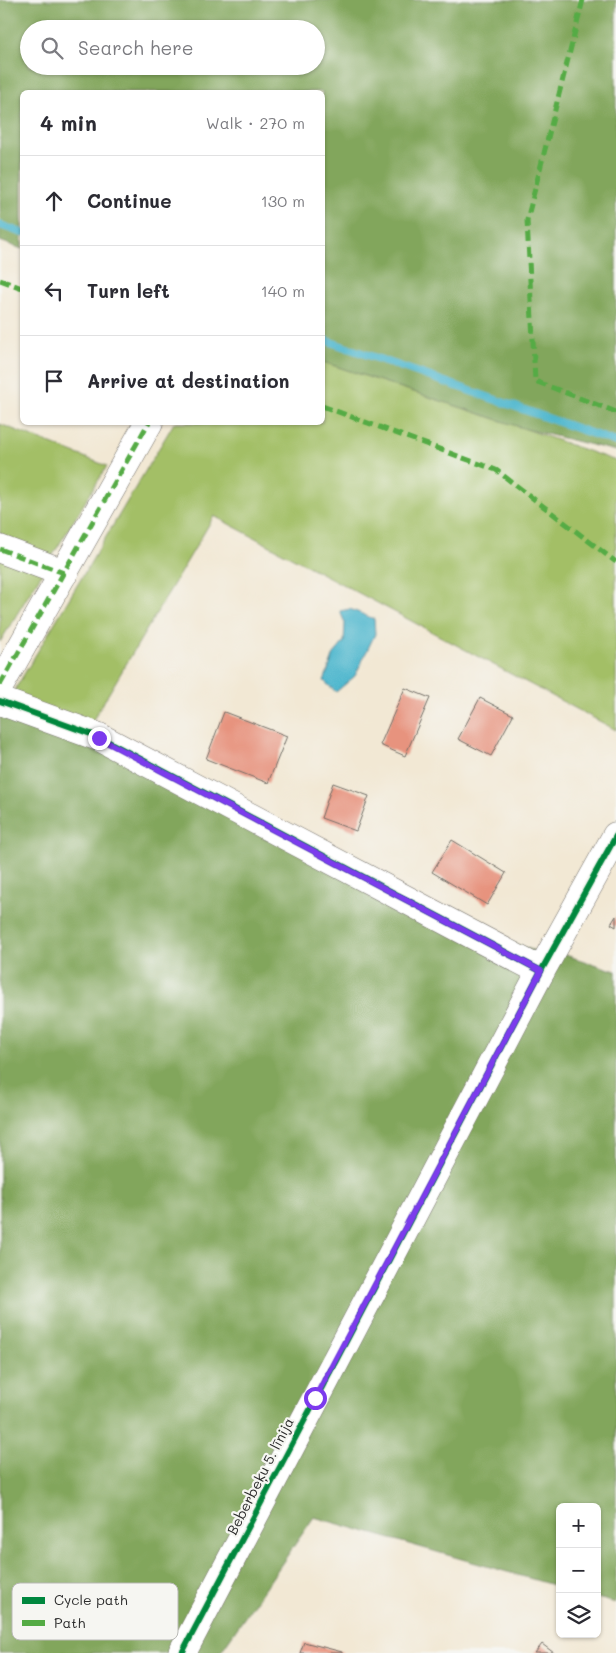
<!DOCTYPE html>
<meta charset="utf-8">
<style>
:root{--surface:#fff;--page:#f2f2f3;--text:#2b2b33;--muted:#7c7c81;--line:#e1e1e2}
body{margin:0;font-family:Mali,sans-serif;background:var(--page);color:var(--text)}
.controls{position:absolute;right:15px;bottom:15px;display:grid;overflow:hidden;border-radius:8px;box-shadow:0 1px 4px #0004}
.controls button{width:45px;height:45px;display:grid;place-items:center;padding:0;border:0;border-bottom:1px solid var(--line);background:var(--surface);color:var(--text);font:25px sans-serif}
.stop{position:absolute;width:15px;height:15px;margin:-11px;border:4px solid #7c3aed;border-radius:50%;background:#fff}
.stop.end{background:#7c3aed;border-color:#fff;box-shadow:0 1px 5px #0008}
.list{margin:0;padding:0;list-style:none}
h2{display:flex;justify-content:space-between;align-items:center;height:65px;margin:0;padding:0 20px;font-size:21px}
h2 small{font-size:16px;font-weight:400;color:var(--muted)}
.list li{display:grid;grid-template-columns:32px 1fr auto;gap:15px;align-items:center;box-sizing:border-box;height:90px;padding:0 20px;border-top:1px solid var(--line)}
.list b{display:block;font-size:19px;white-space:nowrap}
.list em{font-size:16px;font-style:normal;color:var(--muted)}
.icon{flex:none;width:28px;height:28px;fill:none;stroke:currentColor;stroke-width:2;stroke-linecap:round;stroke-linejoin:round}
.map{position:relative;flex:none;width:616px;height:1653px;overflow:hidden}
.search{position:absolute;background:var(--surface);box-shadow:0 1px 4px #0004;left:20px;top:20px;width:305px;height:55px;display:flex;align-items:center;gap:12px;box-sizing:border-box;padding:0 18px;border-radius:28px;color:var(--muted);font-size:19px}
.panel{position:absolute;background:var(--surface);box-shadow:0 1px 4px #0004;left:20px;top:90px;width:305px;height:335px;border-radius:8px}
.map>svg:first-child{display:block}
.green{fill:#a3bf66;stroke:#677548}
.forest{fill:#82a65b;stroke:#566843;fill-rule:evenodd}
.water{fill:#50b7ce;stroke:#3e717c}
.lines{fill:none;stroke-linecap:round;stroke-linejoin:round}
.stream{stroke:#50b7ce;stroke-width:8}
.building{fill:#e7937e}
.minor-casing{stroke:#716d66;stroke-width:29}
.minor{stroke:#fff;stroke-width:28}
.quiet{stroke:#54ab44;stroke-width:5;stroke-dasharray:10 5;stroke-linecap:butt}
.cycleway-casing{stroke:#f6f6f2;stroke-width:9}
.cycleway{stroke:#00873e;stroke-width:6}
.route{stroke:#7c3aed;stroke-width:6}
.labels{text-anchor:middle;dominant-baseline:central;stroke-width:4.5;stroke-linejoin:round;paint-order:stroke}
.street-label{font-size:14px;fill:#2b2b2b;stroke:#f6f6f2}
.key{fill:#f6f6f2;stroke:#b9b9b6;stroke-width:1}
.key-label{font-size:14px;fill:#2b2b2b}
</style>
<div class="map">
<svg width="616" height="1653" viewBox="0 0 616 1653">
<rect width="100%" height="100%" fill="#f6f6f2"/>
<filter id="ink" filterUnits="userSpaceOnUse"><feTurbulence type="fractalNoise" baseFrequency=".02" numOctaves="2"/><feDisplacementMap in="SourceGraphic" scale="10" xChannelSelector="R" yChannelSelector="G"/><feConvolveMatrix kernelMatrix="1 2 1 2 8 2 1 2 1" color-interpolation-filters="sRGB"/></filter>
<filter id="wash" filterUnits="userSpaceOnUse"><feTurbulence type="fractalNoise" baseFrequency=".0096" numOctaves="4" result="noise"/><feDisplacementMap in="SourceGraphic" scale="20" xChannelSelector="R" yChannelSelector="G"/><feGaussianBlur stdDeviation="1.12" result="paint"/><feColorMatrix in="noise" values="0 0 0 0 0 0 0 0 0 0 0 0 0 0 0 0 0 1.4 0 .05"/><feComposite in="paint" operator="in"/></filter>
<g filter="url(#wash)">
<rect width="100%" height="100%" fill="#f2e8d4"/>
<!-- green -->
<g class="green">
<path d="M323,362l203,67 90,32v269l-402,-214 -124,209 -79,-29 163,-273 148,-1z"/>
<path d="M0,424l107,42 -107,176z"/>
</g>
<!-- forest -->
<g class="forest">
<path d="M0,0h616v451l-90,-22 -203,-67 -1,-270h-300v157l-22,-8zM29,29h287v37h-287z"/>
<path d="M0,692l469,235 66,24 8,-3 73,23v632l-19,-5v-91h-37v80l-246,-70 -94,136h-220z"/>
</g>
<!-- water -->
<path class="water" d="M350,609l24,10 1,15 -20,42 -19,16 -12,-11 10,-27 10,-12 1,-19 -5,-12z"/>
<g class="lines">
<!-- stream -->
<g class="stream">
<path d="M0,225l22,8"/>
<path d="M322,339l294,103"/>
</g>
</g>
<g id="blocks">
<!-- building -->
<g class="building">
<path d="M405,688l25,10 -25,58 -25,-11z"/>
<path d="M480,698l33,17 -22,41 -33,-17z"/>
<path d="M224,712l63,24 -19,47 -62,-24z"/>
<path d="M333,783l36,13 -13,35 -35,-13z"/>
<path d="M452,840l54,33 -19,32 -55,-33z"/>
<path d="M616,916v11l-5,-3z"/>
<path d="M304,1642l38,10v1h-42z"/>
<path d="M542,1644l12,9h-19z"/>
</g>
</g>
</g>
<g filter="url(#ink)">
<use href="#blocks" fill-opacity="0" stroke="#716d66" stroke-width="1"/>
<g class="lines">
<!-- minor casing -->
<g class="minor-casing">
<g id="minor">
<path d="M0,549l64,24"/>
<path d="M0,685l149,-263"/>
<path d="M0,701l99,36 442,234"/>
<path d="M182,1653l359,-682 75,-135"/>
</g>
</g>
<!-- minor -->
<use href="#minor" class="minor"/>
<!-- quiet -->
<g class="quiet">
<path d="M583,0l-56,220 8,161 81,31"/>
<path d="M0,280l22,8"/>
<path d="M322,406l174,64 120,92"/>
<path d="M0,549l64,24"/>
<path d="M0,685l149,-263"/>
</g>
<!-- cycleway casing -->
<g class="cycleway-casing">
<g id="cycleway">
<path d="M0,701l99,36 442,234"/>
<path d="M182,1653l359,-682 75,-135"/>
</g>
</g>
<!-- cycleway -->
<use href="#cycleway" class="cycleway"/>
</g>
</g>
<g class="lines" filter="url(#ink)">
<!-- route -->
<path class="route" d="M99,738l442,233 -226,427"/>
</g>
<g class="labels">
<!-- street labels -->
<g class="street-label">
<text transform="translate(260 1476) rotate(-63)">Beberbeķu 5. līnija</text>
</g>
</g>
<!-- legend -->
<rect x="12" y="1583" width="166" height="57" rx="8" class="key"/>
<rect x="22" y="1597" width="23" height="7" fill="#00873e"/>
<rect x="22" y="1620" width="23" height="6" fill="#54ab44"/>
<g class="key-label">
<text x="54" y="1605">Cycle path</text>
<text x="54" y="1628">Path</text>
</g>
</svg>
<div class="controls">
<button>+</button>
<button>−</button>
<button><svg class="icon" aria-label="layers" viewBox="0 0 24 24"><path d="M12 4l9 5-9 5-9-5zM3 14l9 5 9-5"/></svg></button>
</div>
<div class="stop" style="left:315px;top:1398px"></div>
<div class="stop end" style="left:99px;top:738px"></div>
<div class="search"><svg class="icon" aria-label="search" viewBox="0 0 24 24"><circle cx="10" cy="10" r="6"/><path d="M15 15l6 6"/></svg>Search here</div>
<section class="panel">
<h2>4 min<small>Walk · 270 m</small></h2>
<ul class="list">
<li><svg class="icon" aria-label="ahead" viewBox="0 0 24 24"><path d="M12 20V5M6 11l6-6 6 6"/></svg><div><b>Continue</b></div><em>130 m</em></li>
<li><svg class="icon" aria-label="left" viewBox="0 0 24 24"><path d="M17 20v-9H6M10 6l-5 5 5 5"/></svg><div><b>Turn left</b></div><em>140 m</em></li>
<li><svg class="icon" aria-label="arrive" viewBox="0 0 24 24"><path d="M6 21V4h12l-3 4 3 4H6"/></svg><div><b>Arrive at destination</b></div></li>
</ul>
</section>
</div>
